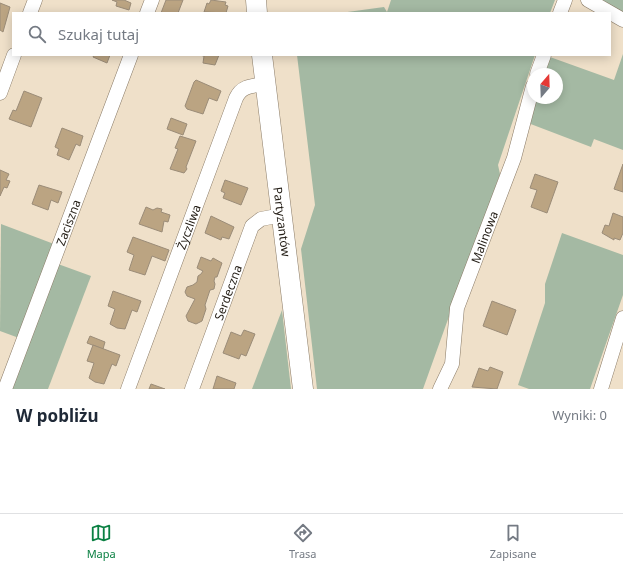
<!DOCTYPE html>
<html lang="pl">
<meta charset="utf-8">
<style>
:root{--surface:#fff;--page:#f2f2f3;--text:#1f2937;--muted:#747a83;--line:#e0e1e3;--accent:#0b8043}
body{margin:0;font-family:"Noto Sans",sans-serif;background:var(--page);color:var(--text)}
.compass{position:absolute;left:527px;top:68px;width:36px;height:36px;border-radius:50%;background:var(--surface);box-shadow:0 2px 10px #0003;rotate:19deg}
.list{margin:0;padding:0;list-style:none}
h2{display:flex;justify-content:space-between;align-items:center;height:52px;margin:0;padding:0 16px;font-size:17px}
h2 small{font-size:13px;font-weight:400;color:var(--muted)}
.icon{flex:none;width:22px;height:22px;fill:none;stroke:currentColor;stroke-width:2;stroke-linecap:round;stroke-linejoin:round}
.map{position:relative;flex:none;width:623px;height:389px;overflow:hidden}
.search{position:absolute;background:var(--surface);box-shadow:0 2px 10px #0003;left:12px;right:12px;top:12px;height:44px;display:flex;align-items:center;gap:10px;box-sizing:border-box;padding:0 14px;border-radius:0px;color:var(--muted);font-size:15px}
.sheet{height:124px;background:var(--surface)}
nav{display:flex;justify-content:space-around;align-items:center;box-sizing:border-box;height:56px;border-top:1px solid var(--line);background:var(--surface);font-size:11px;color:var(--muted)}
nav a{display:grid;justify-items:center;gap:2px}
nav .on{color:var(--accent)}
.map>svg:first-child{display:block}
.green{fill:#a4b9a3}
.building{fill:#bba482;stroke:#9b8c78}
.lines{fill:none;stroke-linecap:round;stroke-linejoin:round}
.street-casing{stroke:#8a7b67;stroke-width:15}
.secondary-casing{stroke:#8a7b67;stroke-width:21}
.street{stroke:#fff;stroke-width:14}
.secondary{stroke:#fff;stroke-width:20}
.labels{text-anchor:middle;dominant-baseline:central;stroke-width:3.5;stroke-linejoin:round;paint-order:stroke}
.street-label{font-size:12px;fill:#221c14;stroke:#efe0c9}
</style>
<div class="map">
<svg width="623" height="389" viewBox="0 0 623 389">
<rect width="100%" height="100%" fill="#efe0c9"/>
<!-- green -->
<g class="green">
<path d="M391,0h164l-5,13h-210l44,-6 3,5z"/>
<path d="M601,0h22v14z"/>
<path d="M623,54v96l-29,-11 -3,8 -63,-24 7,-25h22v-24h-13l6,-17 64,23z"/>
<path d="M297,55h238l-37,110 2,9 -77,215h-106l-16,-140 14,-44z"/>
<path d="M1,224l53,20 -35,94 -19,-7z"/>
<path d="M562,233l61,22v40l-33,94h-61l-11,-4 27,-82v-19z"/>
<path d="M58,264l33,12 -43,113h-36z"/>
<path d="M282,310l9,79h-39z"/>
</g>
<!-- building -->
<g class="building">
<path d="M112,0h12l7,3 -2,7 -13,-4 1,-4z"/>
<path d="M166,0h17l-5,13h-17z"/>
<path d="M211,0l15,2 -1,3 3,1 -2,7 -22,-1 3,-9 2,1z"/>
<path d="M0,3l10,4 -7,25 -3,-2z"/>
<path d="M94,55h16l-3,8 -14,-6z"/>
<path d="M199,55h20l-4,10 -12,-2 1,-7z"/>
<path d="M196,80l25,11 -4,10 -8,-3 -6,16 -16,-5 -2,-3 9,-24z"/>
<path d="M24,91l18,7 -11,29 -22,-8 4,-9 3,1z"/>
<path d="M171,118l16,6 -4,11 -16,-6z"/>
<path d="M62,128l21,8 -3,10 -4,-2 -7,16 -12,-5 2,-6 -4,-2z"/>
<path d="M180,136l16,5 -10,26 1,2 -3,4 -14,-4 8,-20 -3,-1z"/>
<path d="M623,164v28l-9,-3z"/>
<path d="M0,170l9,4 -3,6 4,1 -3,7 -3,-1 -4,9z"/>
<path d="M535,174l23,8 -11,31 -16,-6 6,-17 -7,-2z"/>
<path d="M225,180l23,8 -7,17 -18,-7 2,-5 -4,-2z"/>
<path d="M39,185l23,7 -4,11 -7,-3 -3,10 -16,-6z"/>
<path d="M146,207l7,3 4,-2 5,1 -1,3 9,3 -2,7 -4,-1 -2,11 -23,-8z"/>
<path d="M613,213l10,4v16l-3,7 -6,-2v2l-12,-7 3,-8 4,1z"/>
<path d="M211,216l23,11 -5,12 -7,-2 -1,3 -16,-7z"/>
<path d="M133,237l36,13 -4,11 -13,-5 -7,19 -16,-5 5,-15 -7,-3z"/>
<path d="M201,257l10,4 2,-3 9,5 -5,14h-2l-1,4 1,3 -1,5 -4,1 -5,15 1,4 -4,12 -6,3 -8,-3 -2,-5 9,-17 -8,-3 -2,-4 2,-5 6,-2 4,-3 1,-6 3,-2 2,-3 -6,-3z"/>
<path d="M113,291l28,10 -4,11 -5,-2 -7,19 -8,-1 -7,-4 5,-15 -7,-3z"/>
<path d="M492,301l24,9 -9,25 -24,-9z"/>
<path d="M244,330l11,4 -9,22 -5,-2 -2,5 -16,-6 8,-21 10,4z"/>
<path d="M90,336l15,6 -2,7 -16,-6z"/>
<path d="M93,345l27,10 -4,11 -4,-2 -8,20 -9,-2 -6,-4 5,-15 -7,-2z"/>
<path d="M490,367l13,5 -6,17 -25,-2 7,-19 9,3z"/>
<path d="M217,376l19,7 -2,6h-21z"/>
<path d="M151,384l14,5h-16z"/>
</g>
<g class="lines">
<!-- street casing -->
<g class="street-casing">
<g id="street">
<path d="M588,0l35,20"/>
<path d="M30,13l5,-13"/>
<path d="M147,13l5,-13"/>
<path d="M560,13l5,-13"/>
<path d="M537,74l7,-19"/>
<path d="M0,93l14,-38"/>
<path id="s1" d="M5,389l126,-334"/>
<path id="s2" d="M128,389l108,-291c6,-13 17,-12 30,-14"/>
<path id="s3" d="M192,389l60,-163 9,-7 21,-4"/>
<path id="s4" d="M440,389l12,-25 5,-56 57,-150 19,-72"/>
<path d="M601,389l22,-71"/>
</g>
</g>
<!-- secondary casing -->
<g class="secondary-casing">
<g id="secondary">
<path d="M256,0l1,13"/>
<path id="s5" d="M262,55l41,334"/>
</g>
</g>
<!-- street -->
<use href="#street" class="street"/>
<!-- secondary -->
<use href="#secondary" class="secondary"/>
</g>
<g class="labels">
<!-- street labels -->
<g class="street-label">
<text stroke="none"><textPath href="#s1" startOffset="178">Zaciszna</textPath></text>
<text stroke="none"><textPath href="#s5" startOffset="168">Partyzantów</textPath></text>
<text stroke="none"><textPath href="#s2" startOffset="173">Życzliwa</textPath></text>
<text stroke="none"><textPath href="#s4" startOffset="160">Malinowa</textPath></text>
<text stroke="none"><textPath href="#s3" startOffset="103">Serdeczna</textPath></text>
</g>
</g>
</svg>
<svg class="compass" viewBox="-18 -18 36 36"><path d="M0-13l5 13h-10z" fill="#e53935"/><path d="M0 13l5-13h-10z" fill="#747a83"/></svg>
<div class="search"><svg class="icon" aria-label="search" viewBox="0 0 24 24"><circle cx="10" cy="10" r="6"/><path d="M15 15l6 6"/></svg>Szukaj tutaj</div>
</div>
<section class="sheet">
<h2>W pobliżu<small>Wyniki: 0</small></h2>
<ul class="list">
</ul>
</section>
<nav>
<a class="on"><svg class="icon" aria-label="map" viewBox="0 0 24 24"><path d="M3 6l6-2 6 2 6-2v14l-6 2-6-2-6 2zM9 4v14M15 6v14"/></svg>Mapa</a>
<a><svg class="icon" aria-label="directions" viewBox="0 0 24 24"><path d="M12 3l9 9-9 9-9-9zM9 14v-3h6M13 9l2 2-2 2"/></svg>Trasa</a>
<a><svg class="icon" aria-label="saved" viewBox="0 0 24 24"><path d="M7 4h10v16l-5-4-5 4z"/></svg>Zapisane</a>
</nav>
